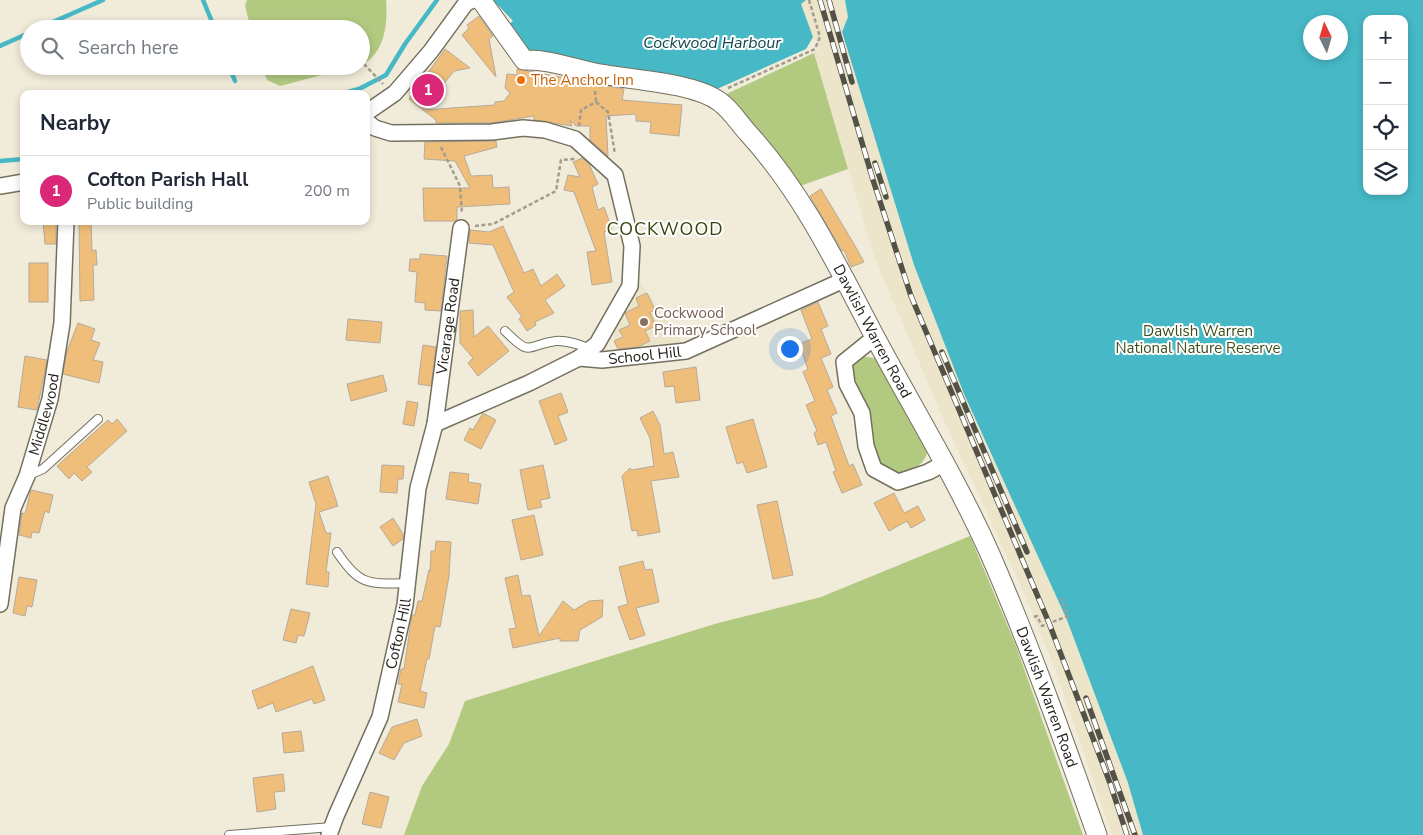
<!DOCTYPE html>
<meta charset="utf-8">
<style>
:root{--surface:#fff;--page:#f6f6f7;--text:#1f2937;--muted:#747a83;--line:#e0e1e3;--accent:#db2777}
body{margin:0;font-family:"Nunito Sans",sans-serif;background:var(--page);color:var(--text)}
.controls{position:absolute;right:15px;top:15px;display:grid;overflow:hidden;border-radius:10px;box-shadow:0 2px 8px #0003}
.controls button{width:45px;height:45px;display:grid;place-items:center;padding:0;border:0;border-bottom:1px solid var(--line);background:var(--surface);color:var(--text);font:25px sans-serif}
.compass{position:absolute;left:1303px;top:15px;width:45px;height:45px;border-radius:50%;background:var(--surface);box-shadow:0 2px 8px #0003;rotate:355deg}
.you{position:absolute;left:789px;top:348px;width:18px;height:18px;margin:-12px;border:4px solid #fff;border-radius:50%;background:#1a73e8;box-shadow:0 0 0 8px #1a73e833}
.badge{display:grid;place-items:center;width:32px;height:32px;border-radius:50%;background:var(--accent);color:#fff;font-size:16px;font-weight:700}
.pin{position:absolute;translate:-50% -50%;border:2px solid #fff;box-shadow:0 1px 5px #0006}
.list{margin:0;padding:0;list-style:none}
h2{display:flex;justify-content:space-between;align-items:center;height:65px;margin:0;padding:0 20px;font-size:21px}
h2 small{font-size:16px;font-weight:400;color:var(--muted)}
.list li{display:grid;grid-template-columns:32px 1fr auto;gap:15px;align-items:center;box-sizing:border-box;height:70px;padding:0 20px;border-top:1px solid var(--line)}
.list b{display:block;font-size:19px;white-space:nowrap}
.list p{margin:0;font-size:16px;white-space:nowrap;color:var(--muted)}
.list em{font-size:16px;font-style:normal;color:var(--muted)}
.icon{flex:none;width:28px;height:28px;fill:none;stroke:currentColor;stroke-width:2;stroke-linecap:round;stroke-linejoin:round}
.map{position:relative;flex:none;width:1423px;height:835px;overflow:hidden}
.search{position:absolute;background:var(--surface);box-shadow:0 2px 8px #0003;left:20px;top:20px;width:350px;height:55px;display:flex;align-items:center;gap:12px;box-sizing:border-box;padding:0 18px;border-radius:28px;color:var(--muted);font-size:19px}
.panel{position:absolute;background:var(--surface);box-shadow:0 2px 8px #0003;left:20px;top:90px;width:350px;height:135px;border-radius:10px}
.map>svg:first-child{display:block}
.built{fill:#ece5ca}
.green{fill:#b2ca80}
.water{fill:#47b9c6;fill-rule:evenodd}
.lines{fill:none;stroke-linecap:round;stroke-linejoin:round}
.stream{stroke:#47b9c6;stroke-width:4.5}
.building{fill:#f0be7b;stroke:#b6aa9a}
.service-casing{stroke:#74705f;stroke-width:10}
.minor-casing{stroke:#74705f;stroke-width:18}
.tertiary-casing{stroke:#74705f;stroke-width:21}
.path{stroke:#a19c8f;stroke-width:2.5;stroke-dasharray:4 2.5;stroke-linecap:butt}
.service{stroke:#fff;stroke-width:8}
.minor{stroke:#fff;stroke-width:15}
.tertiary{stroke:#fff;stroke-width:19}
.rail-casing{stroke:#545147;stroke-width:5.5}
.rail{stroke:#fff;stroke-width:4;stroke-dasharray:11;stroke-linecap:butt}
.food-dot{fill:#e8710a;stroke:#fff;stroke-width:2}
.education-dot{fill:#8d6e63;stroke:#fff;stroke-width:2}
.labels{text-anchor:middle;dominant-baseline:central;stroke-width:4;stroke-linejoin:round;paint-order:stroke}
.food-label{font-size:15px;fill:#c56008;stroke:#fff;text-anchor:start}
.education-label{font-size:15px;fill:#785e54;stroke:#fff;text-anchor:start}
.street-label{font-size:15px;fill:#222019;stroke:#fff}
.park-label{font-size:15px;fill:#3f4e18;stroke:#fff}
.water-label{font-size:16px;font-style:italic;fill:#14474c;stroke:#fff}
.quarter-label{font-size:18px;letter-spacing:1px;fill:#364309;stroke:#fff}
</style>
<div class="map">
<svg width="1423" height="835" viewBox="0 0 1423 835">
<rect width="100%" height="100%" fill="#f1ebd9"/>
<!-- built -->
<g class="built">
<path d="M806,0h39l3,17 -6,15 72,233 50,129 103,226 61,163 15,52h-31l-57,-166 -35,-85 -78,-168 -68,-160 -60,-203 6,-6 -7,-10 -12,-33z"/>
<path d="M640,282l20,28 25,37 -65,7 -5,-13 -1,-9z"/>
</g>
<!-- green -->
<g class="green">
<path d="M247,0h139c2,23 -1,54 -25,65v-36h-110l-6,-23z"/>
<path d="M814,53l34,116 -48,17 -80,-89z"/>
<path d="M262,66h94l-76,20 -13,-6z"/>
<path d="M861,356l19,3 48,91c-2,10 -9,17 -19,21 -6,3 -14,2 -19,-1 -24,-13 -15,-31 -20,-54 -5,-20 -17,-32 -18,-54z"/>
<path d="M970,536l46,110 67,189h-679l18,-49 27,-42 16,-43 253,-78 103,-26z"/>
</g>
<!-- water -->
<g class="water">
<path d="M493,0h313l-5,4 12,33 -7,12 -89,40 -124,-26 -67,-11 -21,-25 8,-6z"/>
<path d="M845,0h578v835h-280l-15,-52 -61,-163 -103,-226 -50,-129 -72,-233 6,-15zM1367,19h37v172h-37zM1340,22v30h-30v-30z"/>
</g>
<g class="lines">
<!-- stream -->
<g class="stream">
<path d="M203,0l12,29"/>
<path d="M37,29l66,-29"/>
<path d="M0,46l29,-13"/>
<path d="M229,66l6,15"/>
<path d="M341,94l18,-5 27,-14 19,-31 32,-44"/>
<path d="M0,161l24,-2"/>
</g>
</g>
<!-- building -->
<g class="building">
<path d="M479,16l14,20 -4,3 7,38 -34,-42 7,-7 -2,-3z"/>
<path d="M445,49l25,19 -16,3 -31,39 72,-5v-3l9,-1 6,-8 -5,-5 2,-14 10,1v-6l107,20 -2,11 60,5 -3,31 -29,-3 1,-11 -15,-1v-7l-30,2 2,40 -18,-16v-14h-14l-6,-6 2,6 -38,-6v-4l-43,7h-55v-3l-27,-21z"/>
<path d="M496,141l1,6 -33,9 7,20 21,-1 1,13 16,-1 1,17 -53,3v13l-2,1h-31l-1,-33h47l-15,-27 -31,-2 1,-17z"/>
<path d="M582,158l7,6 9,20 -6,3 6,23 6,-3 8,22 -8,3 8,50 -20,3 -5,-33 9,-1 -22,-59 -10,-2 4,-15 12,2 -7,-15z"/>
<path d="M821,189l33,55 10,18 -13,5 -7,-17 -2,1 -32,-55z"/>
<path d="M43,221h13v23h-11z"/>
<path d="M79,221h12l1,30 4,-1 1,15h-4l1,35 -14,1z"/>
<path d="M503,226l21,47 9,-4 8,17 16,-12 8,12 -20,14 9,13 -19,9 1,3 -9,6 -8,-12 3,-2 -15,-20 7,-5 -21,-47 -24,-2 1,-13 19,2z"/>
<path d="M420,254l27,2 -6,55 -16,-1v-7l-10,-1 2,-30 -8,-1 1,-12h10z"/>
<rect x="29" y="263" width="19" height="39"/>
<path d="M647,293l8,17 -5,2 6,14 -11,5 5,10 -12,6 -20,2 -4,-8 9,-4 -4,-7 11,-5 -5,-12 14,-7 -3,-8z"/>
<path d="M818,302l10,24 -7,3 10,25 -10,4 12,29 -6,3 10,23 -6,3 18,50 4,-2 9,21 -20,8 -9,-21 3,-1 -10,-29 -8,3 -4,-12 3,-2 -11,-26 9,-4 -12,-29 5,-3 -9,-25 13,-5 -11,-29z"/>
<path d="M473,310l1,27 14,-11 21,25 -31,25 -10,-13 5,-5 -13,-15v-32z"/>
<path d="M348,319l34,3 -2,21 -34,-3z"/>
<path d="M78,323l17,6 -4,11 9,3 -7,17 10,2 -4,21 -36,-9 4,-23z"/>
<path d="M423,345l13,2 -5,39 -13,-2z"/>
<path d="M25,356l22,4 -10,50 -19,-3z"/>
<path d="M696,367l4,33 -24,3 -2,-17 -9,1 -2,-15z"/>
<path d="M383,375l4,16 -36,10 -4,-17z"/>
<path d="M561,393l7,19 -10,4 9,24 -12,5 -16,-44z"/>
<path d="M407,401l11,2 -4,23 -11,-2z"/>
<path d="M653,411l7,14 4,29 9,-2 6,25 -28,4 9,51 -22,4 -1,-6 -5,1 -10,-55 8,-8 2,2 22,-4 -4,-28 -10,-20z"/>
<path d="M483,413l13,7 -15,29 -17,-9 6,-12 3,2z"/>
<path d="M117,419l10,12 -40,36 5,5 -10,9 -8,-8 -5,6 -12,-13 51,-46 4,4z"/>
<path d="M753,419l14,48 -20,6 -4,-11 -6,2 -11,-37z"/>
<path d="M382,465l22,1 -1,13h-5l-1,14 -17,-1z"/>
<path d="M543,465l7,33 -10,2 2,7 -14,3 -8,-40z"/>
<path d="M450,472l19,2 -1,8 13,2 -3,20 -32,-5z"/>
<path d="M328,476l10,30 -19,6 7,21h5l-5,39h3l-1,15 -22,-3 10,-80 -7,-22z"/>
<path d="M31,490l22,5 -4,18 -4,-2 -6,22 -7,-1 -1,6 -12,-3 3,-22 3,1z"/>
<path d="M894,493l10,20 14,-7 7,14 -14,8 -4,-7 -18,10 -15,-28z"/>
<path d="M777,501l16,74 -20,4 -16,-74z"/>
<path d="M534,515l9,40 -22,5 -9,-40z"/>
<path d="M393,518l10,16v5l-10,7 -13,-19z"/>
<path d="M436,541l15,1 -2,34 -9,51 -5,-1 -6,33h-2l-7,32 7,2 -3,15 -26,-6 4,-18h-4l3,-15h3l8,-54h3l3,-14h4l7,-31 1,2 1,-21h4z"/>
<path d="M643,561l2,9 7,-1 7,33 -23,6 9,27 -15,5 -12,-33 10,-3 -9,-37z"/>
<path d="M518,575l4,21 8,-1 9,41 24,-35 11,9 15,-9 14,-1 -1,17 -22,13 -2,11h-18v-3l-47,10 -4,-19 7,-1 -11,-50z"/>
<path d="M19,577l18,3 -5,27 -5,-1 -2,10 -12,-3z"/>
<path d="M291,609l19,4 -6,23 -6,-1 -2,8 -13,-3z"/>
<path d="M313,666l12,34 -11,4 -2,-5 -36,13 -3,-9 -15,6 -6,-18z"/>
<path d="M417,719l5,17 -18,7 -10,17 -15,-7 13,-26z"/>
<path d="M301,731l3,20 -20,2 -2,-20z"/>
<path d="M283,774l2,17 -11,1 2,17 -19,3 -4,-34z"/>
<path d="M370,792l19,5 -8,31 -19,-4z"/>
</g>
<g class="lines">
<!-- service casing -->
<g class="service-casing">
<g id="service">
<path d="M505,331c27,27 20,14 51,10 12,-1 24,4 35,8"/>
<path d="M27,476l16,-7 55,-50"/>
<path d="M337,552c23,34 31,32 71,31"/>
<path d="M229,835l103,-8"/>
</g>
</g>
<!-- minor casing -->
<g class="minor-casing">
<g id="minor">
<path d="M366,113l29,-20 36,-42 35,-48 7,-3"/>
<path d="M366,121l9,7 16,5 101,-1 31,-4 22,2 30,9 40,36 17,71 -2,40 -33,58 -18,14 -50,25 -94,41"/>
<path d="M0,186l24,-4"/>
<path d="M875,337l-31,25 3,22 15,29 4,33 8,23 24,13 30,-10 17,-9"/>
<path id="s1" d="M579,358l23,2 84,-9 160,-72"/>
<path id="s2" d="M0,604l13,-96 14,-32 23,-77 12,-76 4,-102"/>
<path id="s3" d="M329,835l7,-19 44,-99 25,-112 13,-117 17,-64 26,-196"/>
</g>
</g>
<!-- tertiary casing -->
<g class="tertiary-casing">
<g id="tertiary">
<path id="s4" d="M481,0l43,60c23,-1 48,8 71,13 34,7 98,9 125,29 11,8 19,21 28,31 55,60 90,134 128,206 38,71 81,141 114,215 40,92 74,187 107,281"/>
</g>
</g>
<!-- path -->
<g class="path">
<path d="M364,64l19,20"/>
<path d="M728,88l87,-39 5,-12 -11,-37"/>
<path d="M595,91l1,11"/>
<path d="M596,102l12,10 7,42"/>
<path d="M579,126l2,-16 15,-8"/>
<path d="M441,147l19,39 2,28"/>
<path d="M475,226l18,-2 63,-33 5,-31 14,-1"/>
<path d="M1034,617l3,-1 5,10 26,-10 -7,-18"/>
</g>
<!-- service -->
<use href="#service" class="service"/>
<!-- minor -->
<use href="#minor" class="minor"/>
<!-- tertiary -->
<use href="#tertiary" class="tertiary"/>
<!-- rail casing -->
<g class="rail-casing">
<g id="rail">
<path d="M820,0l53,180 38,116 138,327 61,160 17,52"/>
<path d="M829,0l23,82"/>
<path d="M875,163l11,34"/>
<path d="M942,352l85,200"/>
<path d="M1086,698l49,137"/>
</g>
</g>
<!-- rail -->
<use href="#rail" class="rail"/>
</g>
<!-- markers -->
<circle class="food-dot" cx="521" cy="80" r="5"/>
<circle class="education-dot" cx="644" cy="322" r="5"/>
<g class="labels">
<!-- food labels -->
<g class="food-label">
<text x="531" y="80">The Anchor Inn</text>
</g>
<!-- education labels -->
<g class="education-label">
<text x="654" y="313">Cockwood<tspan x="654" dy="17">Primary School</tspan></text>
</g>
<!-- street labels -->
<g class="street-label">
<text stroke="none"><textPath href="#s3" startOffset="526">Vicarage Road</textPath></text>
<text stroke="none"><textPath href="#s4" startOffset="552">Dawlish Warren Road</textPath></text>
<text stroke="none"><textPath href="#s1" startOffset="66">School Hill</textPath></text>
<text stroke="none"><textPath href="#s2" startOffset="196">Middlewood</textPath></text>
<text stroke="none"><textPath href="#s3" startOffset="214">Cofton Hill</textPath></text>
<text stroke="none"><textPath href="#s4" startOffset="958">Dawlish Warren Road</textPath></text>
</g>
<!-- park labels -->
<g class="park-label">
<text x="1198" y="331">Dawlish Warren<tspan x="1198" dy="17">National Nature Reserve</tspan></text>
</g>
<!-- water labels -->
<g class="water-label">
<text x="712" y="43">Cockwood Harbour</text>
</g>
<!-- quarter labels -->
<g class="quarter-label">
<text x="665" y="229">COCKWOOD</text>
</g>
</g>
</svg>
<div class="controls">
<button>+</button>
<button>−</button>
<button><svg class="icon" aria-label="locate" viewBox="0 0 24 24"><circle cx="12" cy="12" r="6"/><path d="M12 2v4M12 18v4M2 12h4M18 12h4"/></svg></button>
<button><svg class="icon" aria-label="layers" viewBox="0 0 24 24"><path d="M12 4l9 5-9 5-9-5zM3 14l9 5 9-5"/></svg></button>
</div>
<svg class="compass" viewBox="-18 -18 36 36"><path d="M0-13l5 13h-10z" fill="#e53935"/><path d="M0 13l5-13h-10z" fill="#747a83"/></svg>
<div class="you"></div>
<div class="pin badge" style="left:428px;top:90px">1</div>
<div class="search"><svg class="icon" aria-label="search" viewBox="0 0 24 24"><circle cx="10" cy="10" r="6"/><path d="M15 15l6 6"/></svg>Search here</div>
<section class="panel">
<h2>Nearby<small></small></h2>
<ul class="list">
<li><span class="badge">1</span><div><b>Cofton Parish Hall</b><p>Public building</p></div><em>200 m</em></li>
</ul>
</section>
</div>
